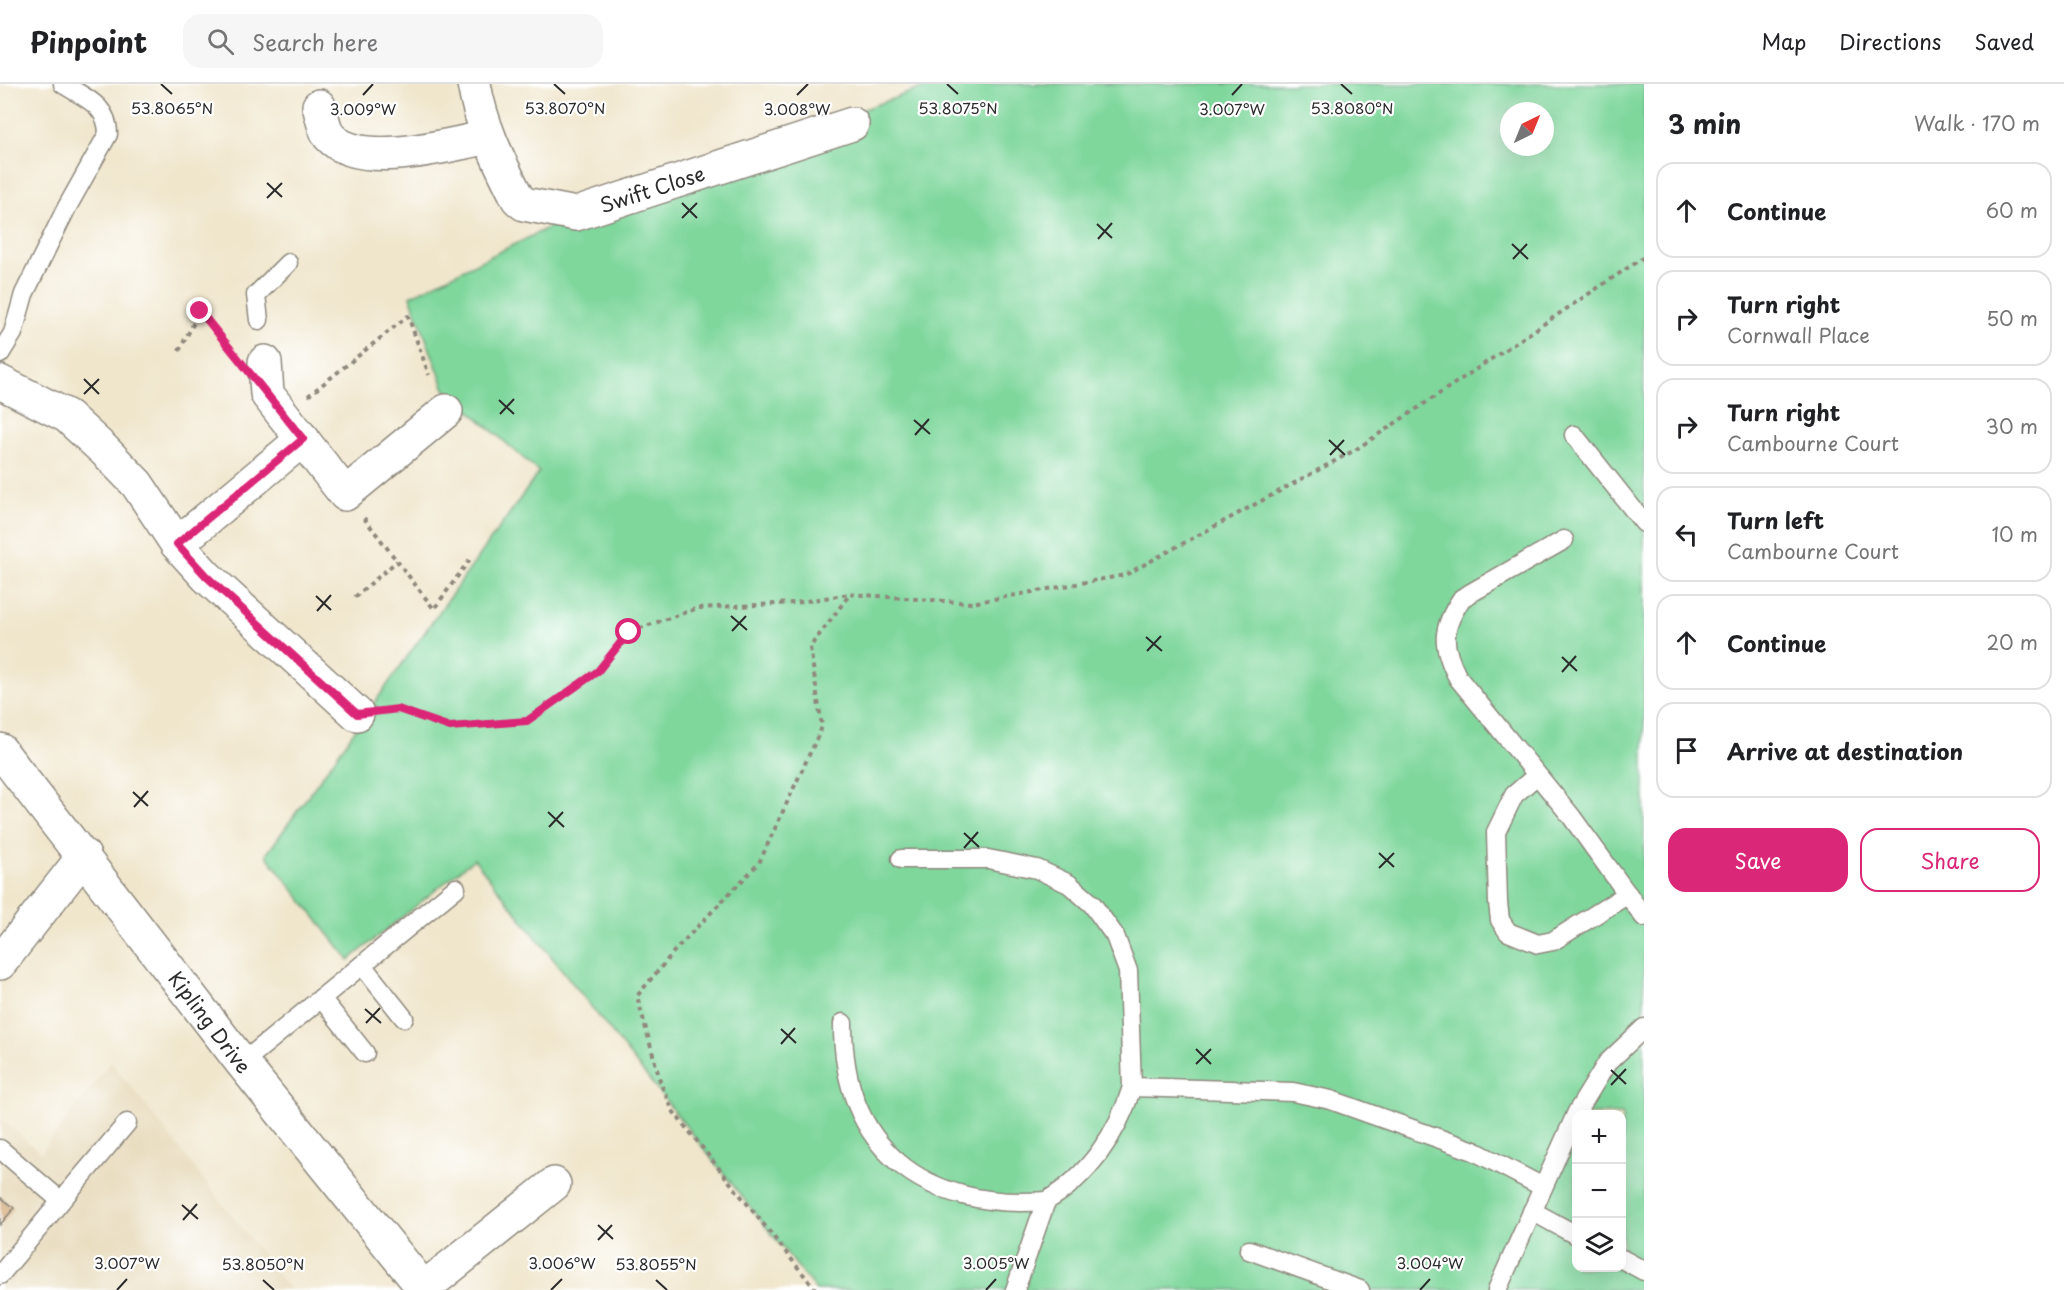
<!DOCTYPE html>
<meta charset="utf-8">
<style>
:root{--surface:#fff;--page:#f6f6f6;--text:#202124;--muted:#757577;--line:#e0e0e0;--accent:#db2777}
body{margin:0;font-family:"Playpen Sans",sans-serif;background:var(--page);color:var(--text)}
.controls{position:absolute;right:18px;bottom:18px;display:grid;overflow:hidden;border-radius:12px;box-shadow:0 6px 24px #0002}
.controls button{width:54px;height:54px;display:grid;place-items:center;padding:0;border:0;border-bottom:2px solid var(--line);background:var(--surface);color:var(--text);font:30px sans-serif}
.compass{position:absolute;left:1500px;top:18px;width:54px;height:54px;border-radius:50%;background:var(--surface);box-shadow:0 6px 24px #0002;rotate:43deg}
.stop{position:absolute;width:18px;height:18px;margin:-14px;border:4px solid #db2777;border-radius:50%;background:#fff}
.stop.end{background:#db2777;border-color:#fff;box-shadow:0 2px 6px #0008}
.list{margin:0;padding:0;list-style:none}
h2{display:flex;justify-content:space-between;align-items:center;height:78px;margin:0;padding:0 24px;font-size:26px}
h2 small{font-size:20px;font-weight:400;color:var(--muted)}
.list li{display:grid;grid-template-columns:39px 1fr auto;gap:18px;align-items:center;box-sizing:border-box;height:96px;margin:0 12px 12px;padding:0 12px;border:2px solid var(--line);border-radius:18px}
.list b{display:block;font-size:22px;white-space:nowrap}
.list p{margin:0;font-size:20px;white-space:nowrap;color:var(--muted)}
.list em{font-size:20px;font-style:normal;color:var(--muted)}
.actions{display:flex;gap:12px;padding:18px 24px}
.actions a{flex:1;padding:14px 0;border:2px solid var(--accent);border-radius:18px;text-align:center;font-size:21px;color:var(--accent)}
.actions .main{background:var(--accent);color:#fff}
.icon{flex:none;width:33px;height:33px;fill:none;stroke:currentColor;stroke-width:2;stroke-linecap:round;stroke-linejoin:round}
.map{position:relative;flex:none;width:1644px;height:1206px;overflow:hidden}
header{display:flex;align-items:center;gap:36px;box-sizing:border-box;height:84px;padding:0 30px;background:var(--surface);border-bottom:2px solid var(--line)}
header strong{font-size:28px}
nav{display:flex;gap:33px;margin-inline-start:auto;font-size:21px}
.search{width:420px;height:54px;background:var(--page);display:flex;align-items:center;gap:15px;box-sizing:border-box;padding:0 21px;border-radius:18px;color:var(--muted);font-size:22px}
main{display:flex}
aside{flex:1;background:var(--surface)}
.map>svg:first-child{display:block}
.built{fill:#e7daba}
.green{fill:#7fd79c;stroke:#558164;stroke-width:1.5;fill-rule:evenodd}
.building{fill:#d0a575}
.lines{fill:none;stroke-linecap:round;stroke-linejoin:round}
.service-casing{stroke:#8e887c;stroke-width:21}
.minor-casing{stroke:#8e887c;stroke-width:36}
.path{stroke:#8e887c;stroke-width:4;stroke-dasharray:4.5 4.5;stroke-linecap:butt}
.service{stroke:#fff;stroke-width:18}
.minor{stroke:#fff;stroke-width:33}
.route{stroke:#db2777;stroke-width:8}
.ticks{fill:none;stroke:#2b2b2b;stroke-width:2}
.labels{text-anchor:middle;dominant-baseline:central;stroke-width:4.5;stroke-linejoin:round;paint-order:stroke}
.street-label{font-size:20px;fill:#2b2b2b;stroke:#fff}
.ticks-label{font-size:15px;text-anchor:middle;fill:#2b2b2b;stroke:#fff;stroke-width:4.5;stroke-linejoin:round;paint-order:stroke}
</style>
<header>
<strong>Pinpoint</strong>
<div class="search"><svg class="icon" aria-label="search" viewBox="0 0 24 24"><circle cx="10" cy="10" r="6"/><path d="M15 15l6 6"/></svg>Search here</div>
<nav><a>Map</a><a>Directions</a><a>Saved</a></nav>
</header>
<main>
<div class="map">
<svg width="1644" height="1206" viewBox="0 0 1644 1206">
<rect width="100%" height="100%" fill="#fff"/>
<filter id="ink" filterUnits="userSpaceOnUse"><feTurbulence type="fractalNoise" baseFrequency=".0167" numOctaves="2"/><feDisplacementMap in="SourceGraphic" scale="12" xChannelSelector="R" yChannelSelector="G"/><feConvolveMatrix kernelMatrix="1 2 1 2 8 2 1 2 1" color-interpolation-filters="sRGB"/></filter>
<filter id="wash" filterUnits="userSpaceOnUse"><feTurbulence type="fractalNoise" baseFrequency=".008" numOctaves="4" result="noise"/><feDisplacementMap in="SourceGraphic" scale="24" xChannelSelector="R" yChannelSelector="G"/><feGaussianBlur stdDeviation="1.35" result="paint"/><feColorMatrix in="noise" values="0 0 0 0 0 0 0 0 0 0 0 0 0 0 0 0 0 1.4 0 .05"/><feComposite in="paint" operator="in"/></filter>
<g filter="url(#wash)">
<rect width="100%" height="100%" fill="#f0e6cc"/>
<!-- built -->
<path class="built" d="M111,977l179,229h-290v-172l41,35z"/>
<!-- green -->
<path class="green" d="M933,0h711v1206h-828l-342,-431 -125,101 -83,-105 273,-383 -94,-83 -35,-93 166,-82zM1509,27h36v36h-36zM1576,1030h46v154h-46z"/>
<g id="blocks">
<!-- building -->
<path class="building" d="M0,1113l14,11 -14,17z"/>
</g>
</g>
<g filter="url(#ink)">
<use href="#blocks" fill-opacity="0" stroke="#8e887c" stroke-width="1.5"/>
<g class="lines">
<!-- service casing -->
<g class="service-casing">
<g id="service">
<path d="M259,236l-3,-25 32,-32"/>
<path d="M0,270l13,-21 11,-39 42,-85 42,-75c0,-29 -23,-36 -45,-50"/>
<path d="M1574,351l70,88"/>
<path d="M1564,456l-102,58c-21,31 -21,47 -4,80l113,138 73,101"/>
<path d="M1537,691l-23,20 -18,37 2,71 2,17 8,12 30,12 15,-3 75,-47"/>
<path d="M901,775h87l49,10 32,15 23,20 23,32 13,35 4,116"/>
<path d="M362,881l42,53"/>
<path d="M321,914l44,55"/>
<path d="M843,939c-1,126 82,188 203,178"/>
<path d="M242,979l214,-175"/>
<path d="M0,1065l61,52 66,-78"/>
<path d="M1532,1127l44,24"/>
<path d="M1249,1166l111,40"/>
<path d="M1622,1175l22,12"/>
<path d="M0,1191l61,-74"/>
<path d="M1015,1206l31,-89c42,-24 72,-68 86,-114l161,5 38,8 143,51 69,36"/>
<path d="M1497,1206l80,-178 30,-49 37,-35"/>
</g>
</g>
<!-- minor casing -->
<g class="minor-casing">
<g id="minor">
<path d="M474,0c7,42 25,77 44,115l6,5 52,10 276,-90"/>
<path d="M319,22c3,9 5,24 11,31 30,33 119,8 158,0"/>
<path d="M265,278l2,32 78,100 101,-83"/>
<path d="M0,298l67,34 37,34 33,34 40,60 29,32 151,138"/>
<path d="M177,460l126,-105"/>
<path d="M0,666l242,313 183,227"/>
<path d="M0,879l84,-107"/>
<path d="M424,1204l130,-104"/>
</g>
</g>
<!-- path -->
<g class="path">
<path d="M179,267l21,-40 34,42"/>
<path d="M308,312l100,-80 21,59"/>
<path d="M364,434l70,91 36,-50"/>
<path d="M355,513l42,-36"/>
<path d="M390,626l8,-1 52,18 77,-6 71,-50 31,-39 69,-24 97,-5 54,-9"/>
<path d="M816,1206l-143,-179 -12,-27 -24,-88 39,-47 83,-86 63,-136 -12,-80 40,-53 122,9 153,-28 230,-125 289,-193"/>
</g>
<!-- service -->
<use href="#service" class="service"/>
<!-- minor -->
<use href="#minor" class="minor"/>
</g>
</g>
<g class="lines" filter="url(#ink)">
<!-- route -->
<path class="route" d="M200,227l103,128 -126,105 29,32 151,138 41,-5 52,18 77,-6 71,-50 31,-39"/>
</g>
<!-- ticks -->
<path class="ticks" d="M161,0l11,10M554,0l11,10M947,0l11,10M1341,0l11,10M363,11l10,-11M797,11l11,-11M1232,11l10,-11M267,99l15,14M267,114l15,-15M682,119l15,15M682,134l15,-15M1097,140l15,14M1098,155l14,-16M1512,160l16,15M1513,175l14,-15M84,295l15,15M84,310l15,-15M499,316l15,14M500,330l14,-15M914,336l16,14M915,351l14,-16M1329,356l16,15M1330,371l14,-15M316,512l15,14M317,527l14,-16M731,532l16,14M732,547l14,-15M1146,553l16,14M1147,567l14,-15M1562,573l15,14M1562,588l14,-16M133,708l15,14M134,723l14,-16M548,728l16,15M549,743l14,-15M964,749l15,14M964,764l14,-16M1379,769l15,14M1379,784l15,-15M365,925l16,14M366,939l14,-15M781,945l15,14M781,960l14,-16M1196,965l15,15M1196,980l15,-15M1611,986l15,14M1611,1001l15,-16M182,1121l16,14M183,1136l14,-16M598,1141l15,14M598,1156l14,-15M263,1196l11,10M656,1196l11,10M117,1206l10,-11M551,1206l11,-11M986,1206l10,-11M1420,1206l10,-11"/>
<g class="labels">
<!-- street labels -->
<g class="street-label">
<text transform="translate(652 105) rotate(-18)">Swift Close</text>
<text transform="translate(210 938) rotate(53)">Kipling Drive</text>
</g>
</g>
<g class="ticks-label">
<text x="172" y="30">53.8065°N</text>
<text x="565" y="30">53.8070°N</text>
<text x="958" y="30">53.8075°N</text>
<text x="1352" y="30">53.8080°N</text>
<text x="363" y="31">3.009°W</text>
<text x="797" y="31">3.008°W</text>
<text x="1232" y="31">3.007°W</text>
<text x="127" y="1185">3.007°W</text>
<text x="562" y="1185">3.006°W</text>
<text x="996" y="1185">3.005°W</text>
<text x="1430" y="1185">3.004°W</text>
<text x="263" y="1186">53.8050°N</text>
<text x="656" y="1186">53.8055°N</text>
</g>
</svg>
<div class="controls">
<button>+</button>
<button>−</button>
<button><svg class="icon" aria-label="layers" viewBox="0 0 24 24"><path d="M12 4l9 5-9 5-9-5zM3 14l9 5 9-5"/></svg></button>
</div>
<svg class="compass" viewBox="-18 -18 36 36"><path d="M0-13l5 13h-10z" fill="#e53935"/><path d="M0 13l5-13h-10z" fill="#757577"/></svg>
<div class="stop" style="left:629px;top:548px"></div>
<div class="stop end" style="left:200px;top:227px"></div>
</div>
<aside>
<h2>3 min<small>Walk · 170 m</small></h2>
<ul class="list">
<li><svg class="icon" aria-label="ahead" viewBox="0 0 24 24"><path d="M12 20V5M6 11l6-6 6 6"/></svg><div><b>Continue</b></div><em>60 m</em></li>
<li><svg class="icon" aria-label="right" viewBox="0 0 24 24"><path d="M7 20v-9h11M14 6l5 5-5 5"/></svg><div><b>Turn right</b><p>Cornwall Place</p></div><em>50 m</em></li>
<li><svg class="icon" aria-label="right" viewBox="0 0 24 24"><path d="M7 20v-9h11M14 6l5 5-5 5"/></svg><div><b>Turn right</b><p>Cambourne Court</p></div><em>30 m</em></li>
<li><svg class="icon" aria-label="left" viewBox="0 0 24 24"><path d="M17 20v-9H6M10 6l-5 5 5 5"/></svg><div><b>Turn left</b><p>Cambourne Court</p></div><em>10 m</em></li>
<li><svg class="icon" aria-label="ahead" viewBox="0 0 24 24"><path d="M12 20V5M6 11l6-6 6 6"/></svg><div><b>Continue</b></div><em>20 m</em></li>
<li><svg class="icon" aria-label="arrive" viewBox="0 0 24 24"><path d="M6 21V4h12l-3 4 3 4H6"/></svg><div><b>Arrive at destination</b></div></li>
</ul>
<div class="actions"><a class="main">Save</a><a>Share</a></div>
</aside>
</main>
